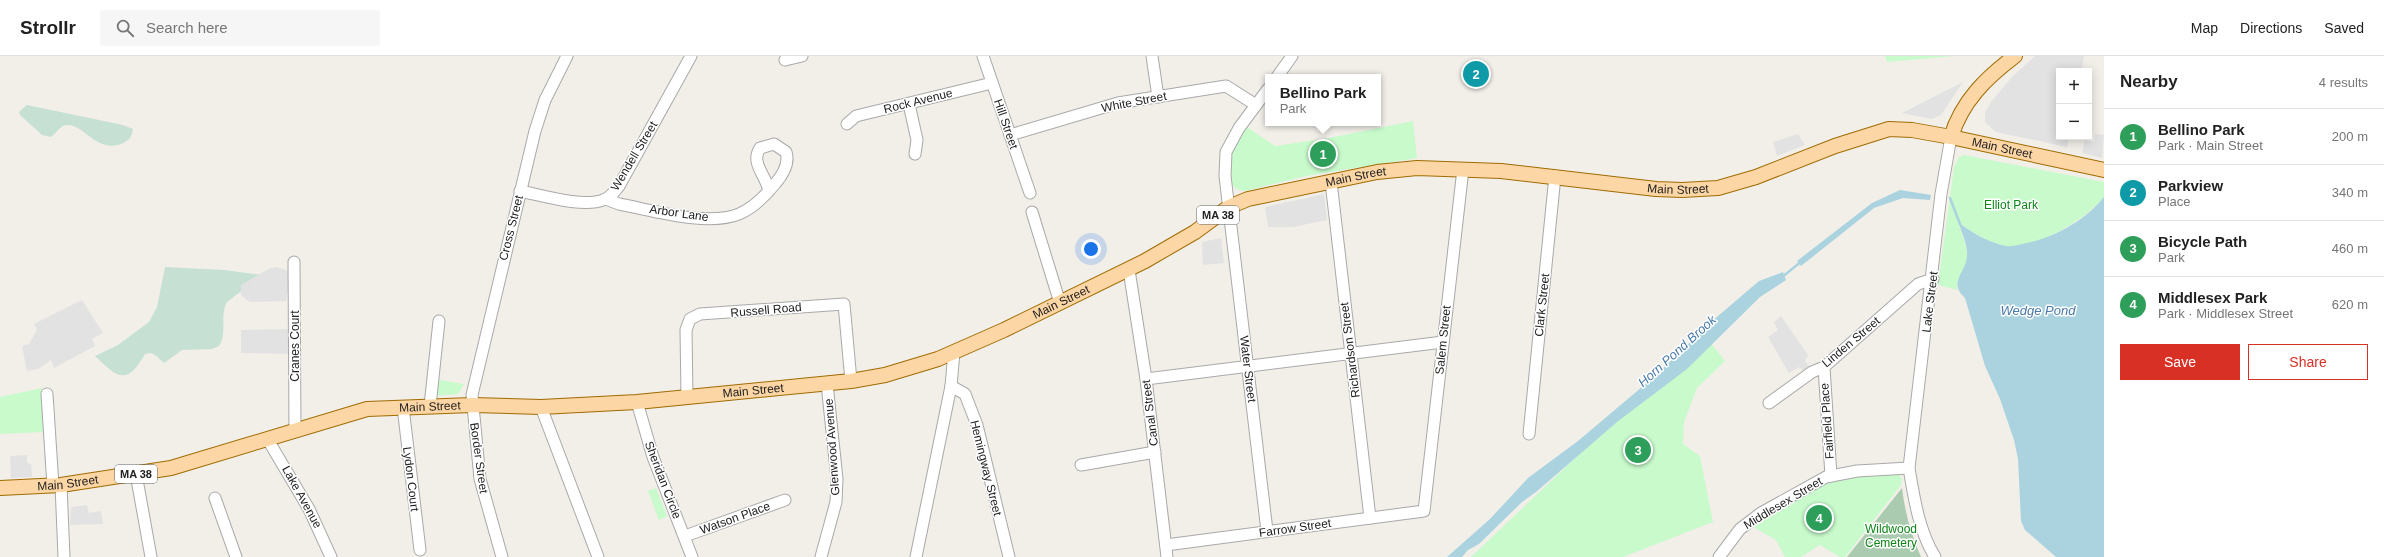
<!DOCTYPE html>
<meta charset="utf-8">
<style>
:root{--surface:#fff;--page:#f6f6f6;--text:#222;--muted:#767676;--line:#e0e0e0;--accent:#d93025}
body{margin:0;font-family:Helvetica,sans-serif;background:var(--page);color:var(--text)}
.controls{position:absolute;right:12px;top:12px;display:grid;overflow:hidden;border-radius:0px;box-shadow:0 2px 10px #0003}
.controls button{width:36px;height:36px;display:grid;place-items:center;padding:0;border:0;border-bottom:1px solid var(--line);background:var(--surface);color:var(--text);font:20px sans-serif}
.you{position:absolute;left:1091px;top:193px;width:14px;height:14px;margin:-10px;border:3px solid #fff;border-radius:50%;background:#1a73e8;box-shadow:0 0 0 6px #1a73e833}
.badge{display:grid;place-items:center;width:26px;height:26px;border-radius:50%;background:var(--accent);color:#fff;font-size:13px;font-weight:700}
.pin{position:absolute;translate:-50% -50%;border:2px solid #fff;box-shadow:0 1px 4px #0006}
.popup{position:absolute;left:1265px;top:18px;width:116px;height:52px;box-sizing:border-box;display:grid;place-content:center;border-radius:0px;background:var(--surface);filter:drop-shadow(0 1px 3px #0005);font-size:13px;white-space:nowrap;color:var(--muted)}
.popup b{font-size:15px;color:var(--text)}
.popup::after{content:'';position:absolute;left:50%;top:100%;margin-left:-8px;border:8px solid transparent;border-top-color:var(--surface)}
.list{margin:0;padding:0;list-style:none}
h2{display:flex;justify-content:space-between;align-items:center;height:52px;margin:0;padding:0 16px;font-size:17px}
h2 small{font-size:13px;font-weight:400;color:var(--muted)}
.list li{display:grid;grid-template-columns:26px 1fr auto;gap:12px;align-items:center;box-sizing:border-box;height:56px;padding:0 16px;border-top:1px solid var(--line)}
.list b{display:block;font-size:15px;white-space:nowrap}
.list p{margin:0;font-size:13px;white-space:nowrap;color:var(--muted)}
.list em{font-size:13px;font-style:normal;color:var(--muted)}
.actions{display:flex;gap:8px;padding:12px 16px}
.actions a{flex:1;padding:9px 0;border:1px solid var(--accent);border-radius:0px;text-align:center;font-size:14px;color:var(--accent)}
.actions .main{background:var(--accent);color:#fff}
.icon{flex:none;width:22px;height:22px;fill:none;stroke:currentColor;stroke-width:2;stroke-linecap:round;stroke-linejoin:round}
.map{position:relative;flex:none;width:2104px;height:501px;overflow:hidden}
header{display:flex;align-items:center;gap:24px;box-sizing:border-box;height:56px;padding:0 20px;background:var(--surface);border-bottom:1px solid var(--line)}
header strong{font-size:19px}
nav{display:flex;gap:22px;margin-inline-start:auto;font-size:14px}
.search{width:280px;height:36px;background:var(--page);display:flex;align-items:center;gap:10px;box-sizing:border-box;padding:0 14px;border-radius:0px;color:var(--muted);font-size:15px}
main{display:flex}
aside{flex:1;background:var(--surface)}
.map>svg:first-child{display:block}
.wetland{fill:#c6e0d4}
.cemetery{fill:#aacbaf}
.park{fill:#c8facc}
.parking{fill:#e2e2e2}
.water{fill:#aad3df}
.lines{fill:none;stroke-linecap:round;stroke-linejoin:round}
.stream{stroke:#aad3df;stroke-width:2.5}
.minor-casing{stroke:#a9a9a9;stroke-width:13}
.major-casing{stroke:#a06b00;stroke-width:16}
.minor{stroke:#fff;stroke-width:11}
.major{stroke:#fcd6a4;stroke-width:14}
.labels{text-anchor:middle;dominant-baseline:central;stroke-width:3;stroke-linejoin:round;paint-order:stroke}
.shield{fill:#fff;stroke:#646464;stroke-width:1}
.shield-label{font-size:11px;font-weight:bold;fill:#222}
.street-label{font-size:12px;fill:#222;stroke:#fff}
.park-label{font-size:12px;fill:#0c8416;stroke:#fff}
.water-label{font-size:13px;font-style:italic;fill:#4a7aab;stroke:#fff}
</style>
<header>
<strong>Strollr</strong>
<div class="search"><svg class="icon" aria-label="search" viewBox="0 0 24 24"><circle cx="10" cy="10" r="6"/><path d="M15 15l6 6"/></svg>Search here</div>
<nav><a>Map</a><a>Directions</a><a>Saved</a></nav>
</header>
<main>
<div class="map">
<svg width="2104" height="501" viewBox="0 0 2104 501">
<rect width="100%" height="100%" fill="#f2efe9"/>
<!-- wetland -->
<g class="wetland">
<path d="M27,49l96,20 10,4c-1,8 -4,12 -12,15 -25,9 -37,-20 -54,-19 -7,0 -10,8 -16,12l-9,-2 -22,-20 -1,-3z"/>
<path d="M165,211l59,3 38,5 -35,27c-8,14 1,29 -8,44l-7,3 -30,1 -18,13c-7,-5 -9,-12 -19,-9 -19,33 -28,23 -50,2l23,-11 31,-23 8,-15z"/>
</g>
<!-- cemetery -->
<path class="cemetery" d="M1902,432c3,25 9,46 19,69h-74z"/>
<!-- park -->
<g class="park">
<path d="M1885,0h69l-67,6z"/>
<path d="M1413,65l4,37 -111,18 -61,15 -9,-2 -6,-7 1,-31 16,-24 28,19 54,-8z"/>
<path d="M1964,99l140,27v15c-18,22 -67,52 -96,50 -13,-1 -40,-17 -50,-25 4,14 12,28 8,43 -3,10 -10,15 -9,25l-19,-5 16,-118 5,-10z"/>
<path d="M1703,277l22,28 -28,27 -13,34 -1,22 17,12 13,66 -90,35h-152l160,-152z"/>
<path d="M434,323l30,5 -6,10 -24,2z"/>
<path d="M42,332l2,44 -44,2v-37z"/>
<path d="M1897,416l5,6 -1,7 -56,72h-5l-20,-12 -19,12h-16l-9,-17 -26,-15 65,-37 21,-8z"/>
<path d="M656,432l11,28 -8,4 -11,-29z"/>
</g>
<!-- parking -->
<g class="parking">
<path d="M2035,0h49l-3,15h-22v66h10l-2,10 -71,-15 -11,-10v-9l6,-11 20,-24z"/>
<path d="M1963,26l-22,33 -9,4 -30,-6z"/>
<path d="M1798,78l7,11 -28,11 -4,-14z"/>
<path d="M2095,78l9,1 -2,23 -20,-5 3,-13 9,2z"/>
<path d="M1324,138l3,26 -34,7h-25l-3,-20z"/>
<path d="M1221,182l3,25 -21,2 -1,-23z"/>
<path d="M276,211l13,4v21l-2,2 -1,7 -36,1 -9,-7v-10l29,-17z"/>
<path d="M82,244l21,33 -11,6 3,7 -41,22 -3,-8 -13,9 -11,2 -5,-25 7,-2 8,-14 -3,-6z"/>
<path d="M1781,260l27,39 -3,6 5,7 -5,4 -6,-5 -10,6 -21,-36 10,-7 -4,-8z"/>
<path d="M292,273l-1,25 -50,-1v-23z"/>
<path d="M27,399v8l4,1 1,13 -21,1 -1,-22z"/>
<path d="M87,449l2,8 12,-2 2,13 -33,1 1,-18z"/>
</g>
<!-- water -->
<g class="water">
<path d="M1900,134l31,5 -1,5 -27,-2 -29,10 -73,58 -4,-5 75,-58z"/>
<path d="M2104,141v360h-48l-31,-27 -4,-9 -3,-62 -4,-19 -14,-41 -15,-33 -20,-68c-19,-18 4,-25 2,-47 -1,-10 -6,-20 -9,-30 9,10 36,24 49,25 4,1 11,-1 15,-2 30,-5 63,-23 82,-47z"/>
<path d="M1783,216l3,8 -26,17 -73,72 -70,53 -81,70 -14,10 -43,42 -11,6 -6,7h-15l43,-38 38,-41 50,-37 77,-65 56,-54 48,-41z"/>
</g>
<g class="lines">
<!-- stream -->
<g class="stream">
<path d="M1950,142l10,26"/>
<path d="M1782,221l20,-16"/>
</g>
<!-- minor casing -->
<g class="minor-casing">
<g id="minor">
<path d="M983,0l47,137"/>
<path d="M1152,0l6,41"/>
<path d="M785,4l17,-4"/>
<path d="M1277,21l15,-21"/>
<path d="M909,48l8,36 -2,14"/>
<path d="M847,68l9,-8 136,-33"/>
<path d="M1010,79l108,-32 108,-17 30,19"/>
<path d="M1331,126l39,336"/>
<path d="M520,135c21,4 63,17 83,9 7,-2 11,-8 16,-14l72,-130"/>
<path d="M606,143l13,5c33,6 88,23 120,10 14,-6 26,-18 35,-29 8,-9 16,-21 12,-33l-12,-8 -14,4c-10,15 6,27 9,43"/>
<path d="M1032,156l28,91"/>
<path d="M294,206l1,169"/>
<path d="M1129,214l17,109 21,178"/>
<path d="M1824,311l7,109"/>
<path d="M1146,323l297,-37"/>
<path d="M951,330l14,8 12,31 32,132"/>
<path d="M47,338l6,92"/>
<path d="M687,341l-1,-67 4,-11 10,-5 144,-10 7,77"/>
<path d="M637,346l16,55 39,100"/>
<path d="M1769,347l43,-31 12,-5 94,-83 15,-5"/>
<path d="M430,350l9,-85"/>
<path d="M403,351l17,143"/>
<path d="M541,351l57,150"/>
<path d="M1529,378l26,-258"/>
<path d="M268,384l41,69 22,48"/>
<path d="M1081,409l74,-13"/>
<path d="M136,418l15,83"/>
<path d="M61,429l3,72"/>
<path d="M215,442l21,59"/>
<path d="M1267,475l-42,-355 1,-24 13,-24 29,-39"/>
<path d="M685,480l100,-36"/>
<path d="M1166,489l258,-34 39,-342"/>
<path d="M502,501l-22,-78 -8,-84 63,-264 10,-31 22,-44"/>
<path d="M821,501l15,-55 1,-23 -10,-95"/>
<path d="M916,501l35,-171 3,-34"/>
<path d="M1719,501l21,-28 21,-16 65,-36 31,-6 52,-3"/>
<path d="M1935,501c-16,-26 -21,-59 -26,-89l32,-274 10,-57"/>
</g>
</g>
<!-- major casing -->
<g class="major-casing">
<g id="major">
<path d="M1951,81c11,-36 35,-59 64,-81"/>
<path id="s1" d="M0,432l61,-3 110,-17 196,-59 105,-4 69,2 96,-5 214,-21 34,-6 53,-16 66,-29 141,-69 50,-29 34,-25 19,-8 129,-27 40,-4 84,3 155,18 26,1 36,-2 38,-11 79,-31 54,-17 23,1 39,7 153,33"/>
</g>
</g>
<!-- minor -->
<use href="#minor" class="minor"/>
<!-- major -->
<use href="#major" class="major"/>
</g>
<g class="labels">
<!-- shield labels -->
<g class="shield">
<rect x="1197" y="150" width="42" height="18" rx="3"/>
<rect x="115" y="409" width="42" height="18" rx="3"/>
</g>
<g class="shield-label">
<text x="1218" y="159">MA 38</text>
<text x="136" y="418">MA 38</text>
</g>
<!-- street labels -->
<g class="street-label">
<text transform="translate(918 45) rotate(-14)">Rock Avenue</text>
<text transform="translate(1134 46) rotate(-11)">White Street</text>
<text transform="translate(1006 68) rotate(71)">Hill Street</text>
<text stroke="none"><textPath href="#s1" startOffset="2072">Main Street</textPath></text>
<text transform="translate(634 100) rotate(-59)">Wendell Street</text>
<text stroke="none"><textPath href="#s1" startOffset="1412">Main Street</textPath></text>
<text stroke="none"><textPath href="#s1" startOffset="1736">Main Street</textPath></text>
<text transform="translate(679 157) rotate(8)">Arbor Lane</text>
<text transform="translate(511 172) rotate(-76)">Cross Street</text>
<text stroke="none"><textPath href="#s1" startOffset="1088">Main Street</textPath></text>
<text transform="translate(1930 246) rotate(-83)">Lake Street</text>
<text transform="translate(1542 249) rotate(-84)">Clark Street</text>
<text transform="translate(766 254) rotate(-5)">Russell Road</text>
<text transform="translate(1443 284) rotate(-84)">Salem Street</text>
<text transform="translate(1851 286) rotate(-40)">Linden Street</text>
<text transform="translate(295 290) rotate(-90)">Cranes Court</text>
<text transform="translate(1350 294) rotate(-97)">Richardson Street</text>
<text transform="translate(1248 313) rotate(83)">Water Street</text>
<text stroke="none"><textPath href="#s1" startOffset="764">Main Street</textPath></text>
<text stroke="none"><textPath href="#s1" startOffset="440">Main Street</textPath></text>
<text transform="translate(1150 357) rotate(-97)">Canal Street</text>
<text transform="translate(1827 365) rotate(-94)">Fairfield Place</text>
<text transform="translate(832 391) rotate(-94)">Glenwood Avenue</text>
<text transform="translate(479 402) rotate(82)">Border Street</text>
<text transform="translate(986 412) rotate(76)">Hemingway Street</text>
<text transform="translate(411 423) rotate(83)">Lydon Court</text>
<text transform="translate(663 424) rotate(69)">Sheridan Circle</text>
<text stroke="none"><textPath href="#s1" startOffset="68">Main Street</textPath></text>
<text transform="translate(302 441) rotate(61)">Lake Avenue</text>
<text transform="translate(1783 447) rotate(-31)">Middlesex Street</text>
<text transform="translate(735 462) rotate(-20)">Watson Place</text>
<text transform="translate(1295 472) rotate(-8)">Farrow Street</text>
</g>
<!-- park labels -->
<g class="park-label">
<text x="2011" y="149">Elliot Park</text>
<text x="1891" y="473">Wildwood<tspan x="1891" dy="14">Cemetery</tspan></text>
</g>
<!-- water labels -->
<g class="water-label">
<text x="2038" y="254">Wedge Pond</text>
<text transform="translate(1677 295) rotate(-42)">Horn Pond Brook</text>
</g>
</g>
</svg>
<div class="controls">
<button>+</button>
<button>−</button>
</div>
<div class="you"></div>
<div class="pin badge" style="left:1323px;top:98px;background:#2e9e5b">1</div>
<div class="popup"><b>Bellino Park</b>Park</div>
<div class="pin badge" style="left:1476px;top:18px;background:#0f9aa8">2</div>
<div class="pin badge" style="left:1638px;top:394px;background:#2e9e5b">3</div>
<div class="pin badge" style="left:1819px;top:462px;background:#2e9e5b">4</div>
</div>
<aside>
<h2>Nearby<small>4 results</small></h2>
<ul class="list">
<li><span class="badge" style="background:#2e9e5b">1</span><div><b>Bellino Park</b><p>Park · Main Street</p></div><em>200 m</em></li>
<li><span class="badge" style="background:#0f9aa8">2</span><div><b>Parkview</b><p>Place</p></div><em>340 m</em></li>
<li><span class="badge" style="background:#2e9e5b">3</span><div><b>Bicycle Path</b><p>Park</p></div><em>460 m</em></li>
<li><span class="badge" style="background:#2e9e5b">4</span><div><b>Middlesex Park</b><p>Park · Middlesex Street</p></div><em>620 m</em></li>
</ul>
<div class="actions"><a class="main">Save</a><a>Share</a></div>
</aside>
</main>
